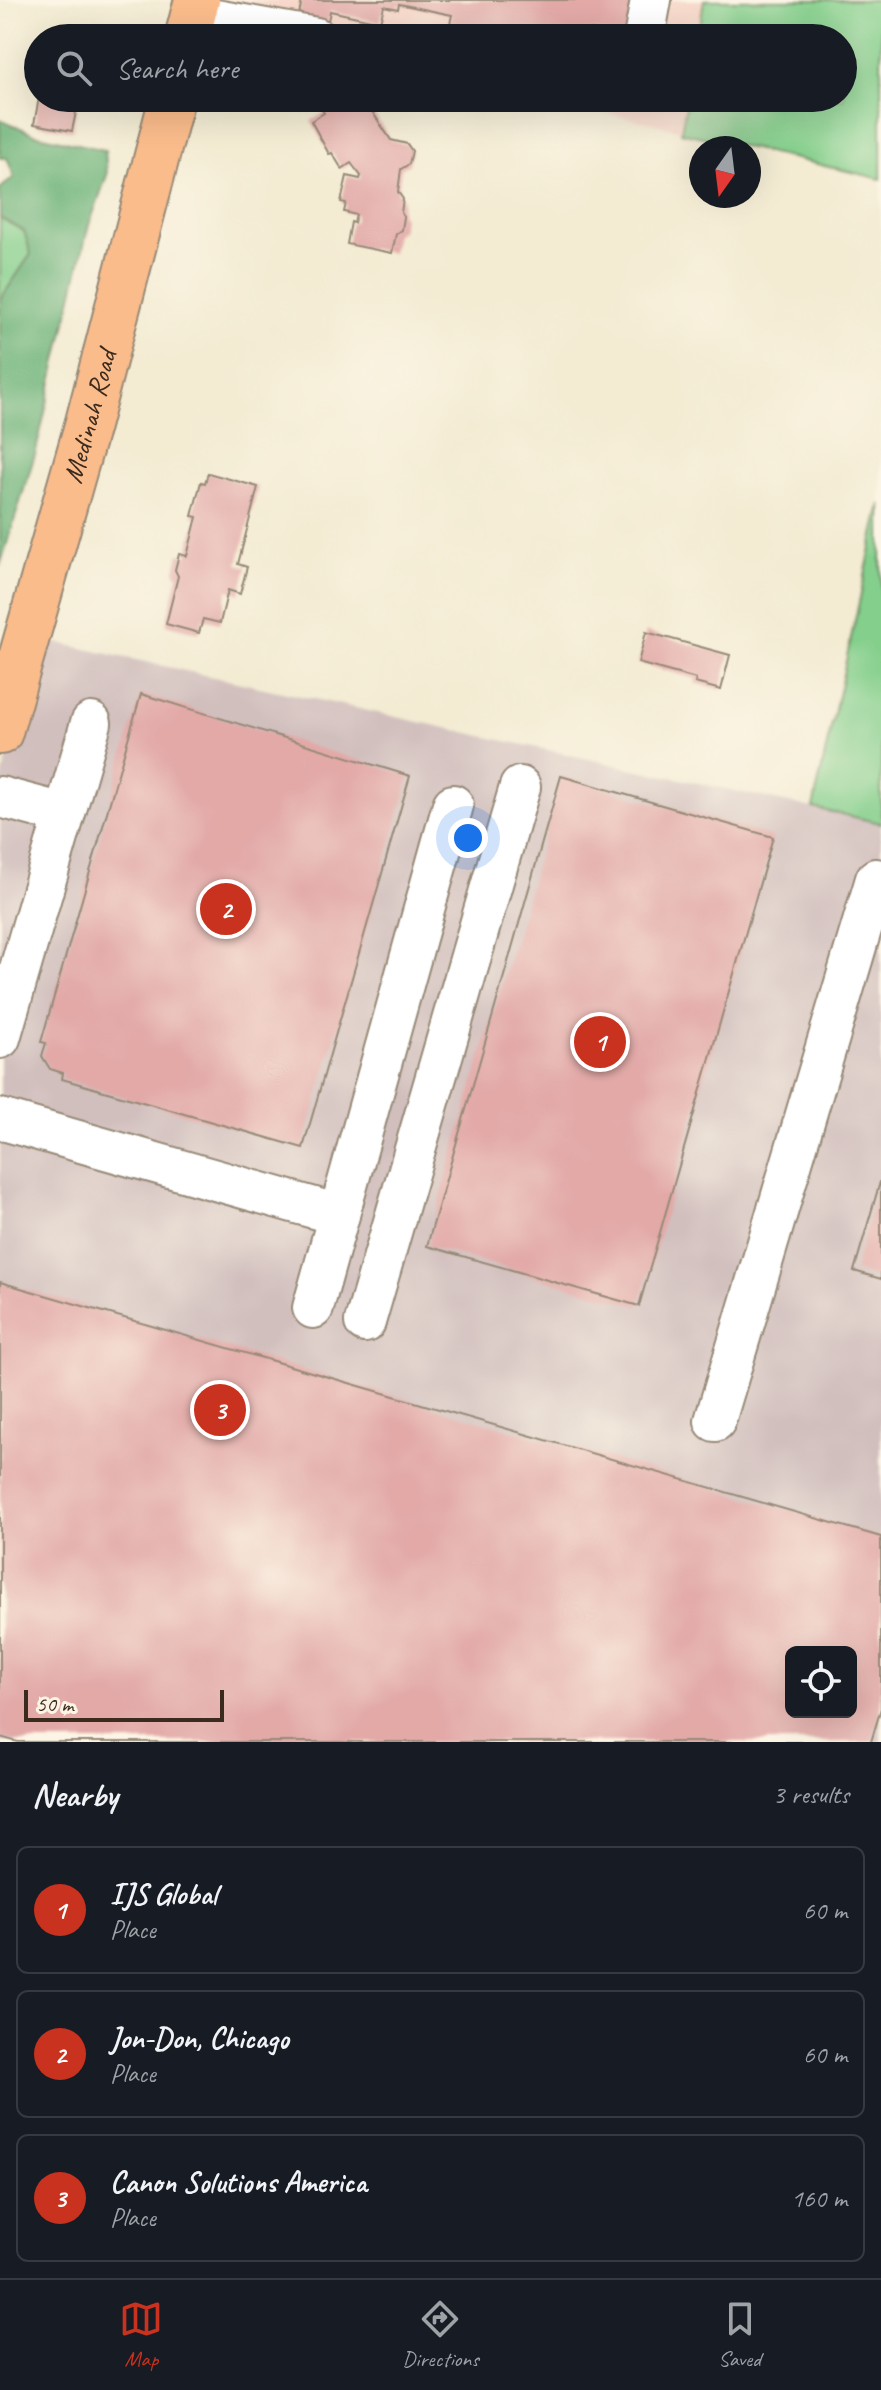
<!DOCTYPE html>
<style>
:root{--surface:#171b24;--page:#20242c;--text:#f1f3f6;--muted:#9ea1a6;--line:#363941;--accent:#c8321e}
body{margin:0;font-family:Caveat,sans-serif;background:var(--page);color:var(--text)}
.controls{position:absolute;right:24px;bottom:24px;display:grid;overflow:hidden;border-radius:12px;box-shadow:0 8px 32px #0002}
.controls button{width:72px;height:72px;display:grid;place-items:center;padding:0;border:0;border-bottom:2px solid var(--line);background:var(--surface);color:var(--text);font:40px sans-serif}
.compass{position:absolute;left:689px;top:136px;width:72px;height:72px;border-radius:50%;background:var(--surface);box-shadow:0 8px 32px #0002;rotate:194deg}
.scale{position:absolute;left:24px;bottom:20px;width:200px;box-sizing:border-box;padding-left:8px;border:4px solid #3b2a1e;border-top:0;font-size:22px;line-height:28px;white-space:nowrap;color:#3b2a1e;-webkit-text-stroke:6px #fcf5e5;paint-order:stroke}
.you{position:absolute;left:468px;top:838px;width:28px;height:28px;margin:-20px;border:6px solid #fff;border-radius:50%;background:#1a73e8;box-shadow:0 0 0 12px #1a73e833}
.badge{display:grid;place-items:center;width:52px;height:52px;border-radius:50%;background:var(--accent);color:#fff;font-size:26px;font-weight:700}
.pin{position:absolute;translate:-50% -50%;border:4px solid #fff;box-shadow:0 2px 8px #0006}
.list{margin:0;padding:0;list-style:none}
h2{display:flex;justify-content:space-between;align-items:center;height:104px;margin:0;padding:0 32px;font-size:34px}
h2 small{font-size:26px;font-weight:400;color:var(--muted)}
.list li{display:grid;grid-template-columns:52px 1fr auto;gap:24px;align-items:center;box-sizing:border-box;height:128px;margin:0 16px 16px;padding:0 16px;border:2px solid var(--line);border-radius:12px}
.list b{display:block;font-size:30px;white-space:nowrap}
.list p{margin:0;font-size:26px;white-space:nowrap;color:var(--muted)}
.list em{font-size:26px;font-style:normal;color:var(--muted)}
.icon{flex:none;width:44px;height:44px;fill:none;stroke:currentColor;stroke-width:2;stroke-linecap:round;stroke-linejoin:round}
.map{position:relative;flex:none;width:881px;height:1742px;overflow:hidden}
.search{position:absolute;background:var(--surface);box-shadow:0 8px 32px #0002;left:24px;right:24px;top:24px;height:88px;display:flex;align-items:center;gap:20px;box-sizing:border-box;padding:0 28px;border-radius:44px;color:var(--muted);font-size:30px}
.sheet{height:536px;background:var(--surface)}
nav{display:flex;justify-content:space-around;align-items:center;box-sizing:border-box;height:112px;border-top:2px solid var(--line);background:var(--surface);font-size:22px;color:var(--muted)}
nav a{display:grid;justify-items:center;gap:4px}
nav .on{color:var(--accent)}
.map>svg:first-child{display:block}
.built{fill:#f6d2c4}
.industrial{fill:#d1bfbe;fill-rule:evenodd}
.green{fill:#84cf8c;stroke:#607c55;stroke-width:2}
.forest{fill:#6bb278;stroke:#536e4b;stroke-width:2}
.building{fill:#e2a9a7;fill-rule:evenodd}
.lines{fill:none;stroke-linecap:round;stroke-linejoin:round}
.minor-casing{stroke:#978a78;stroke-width:44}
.major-casing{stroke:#978a78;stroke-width:48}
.minor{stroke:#fff;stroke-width:40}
.major{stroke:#fabc8b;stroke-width:44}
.labels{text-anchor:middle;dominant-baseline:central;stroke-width:6;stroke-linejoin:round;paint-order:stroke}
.street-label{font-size:28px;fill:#3b2a1e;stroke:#fcf5e5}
</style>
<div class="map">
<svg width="881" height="1742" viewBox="0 0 881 1742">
<rect width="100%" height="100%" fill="#fcf5e5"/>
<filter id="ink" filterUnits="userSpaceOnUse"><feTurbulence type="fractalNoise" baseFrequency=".0125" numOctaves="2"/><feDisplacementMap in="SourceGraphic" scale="16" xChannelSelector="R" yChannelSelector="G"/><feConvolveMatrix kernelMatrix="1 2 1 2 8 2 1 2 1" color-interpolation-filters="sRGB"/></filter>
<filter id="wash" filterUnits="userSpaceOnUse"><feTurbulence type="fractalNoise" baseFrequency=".006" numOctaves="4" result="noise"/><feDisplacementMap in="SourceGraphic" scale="32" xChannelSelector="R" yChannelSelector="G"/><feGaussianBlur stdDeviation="1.8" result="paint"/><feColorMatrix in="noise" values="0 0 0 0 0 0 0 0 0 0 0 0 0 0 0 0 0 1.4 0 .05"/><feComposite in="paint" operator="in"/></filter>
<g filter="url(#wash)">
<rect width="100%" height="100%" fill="#f3ebd2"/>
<!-- built -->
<g class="built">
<path d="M202,0h502l-6,38h-431z"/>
<path d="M539,98h148l-5,32z"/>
</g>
<!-- industrial -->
<path class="industrial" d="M40,639l841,184v919h-881v-956zM791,1652h60v60h-60z"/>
<!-- green -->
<g class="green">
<path d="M704,0h177v179l-200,-47 6,-34h156v-60h-145z"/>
<path d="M0,218l24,13 7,23 -31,46z"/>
<path d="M881,504v319l-68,-15z"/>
</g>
<!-- forest -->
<path class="forest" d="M0,119l34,15 71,16 2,25 -19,53 -52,223 -36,115v-266l31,-46 -7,-23 -24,-13v-29l14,-12 -7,-19h-7z"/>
<g id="blocks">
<!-- building -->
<g class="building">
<path d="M302,0h337l-13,37 -35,-7 -2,8h-139l-3,-1 5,-22 -53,-11 -1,5 -14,-3 -4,16 -50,-11 -5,25 -29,-7z"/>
<path d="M54,24l38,7 -2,7h-39z"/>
<path d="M39,98h40l-7,33 -38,-7z"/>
<path d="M339,98h24l28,42 16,4 5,7 -3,13 -8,5 -3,23 5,7 -2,14 3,4 -2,13 -6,4 -4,19 -45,-9 4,-22 3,1 2,-8 -12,-3 2,-9 -5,-1 6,-26 13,3 1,-3 -10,-13 -9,6 -10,-16 -3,1 -18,-33 13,-8 -2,-4z"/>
<path d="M208,473l50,14 -20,77 9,3 -7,27 -12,-4 -8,33 -17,-4 -4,14 -33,-9 12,-48 -3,-6 4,-16 8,2 10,-39 -5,-1 9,-34 4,1z"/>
<path d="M646,632l84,23 -9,35 -26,-7 1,-4 -58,-16z"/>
<path d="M141,694l269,82 -107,372 -241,-69 1,-6 -13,-4 -8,-13 4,-13 -5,-1z"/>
<path d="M561,776l212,61 -134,469 -212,-60z"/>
<path d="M880,1182h1v97l-27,-8z"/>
<path d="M0,1282l881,255v171l-10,34h-853l-18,-5zM791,1652h60v60h-60z"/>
</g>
</g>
</g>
<g filter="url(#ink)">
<use href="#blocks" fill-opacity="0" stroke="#978a78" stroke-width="2"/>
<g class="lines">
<!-- minor casing -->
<g class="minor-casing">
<g id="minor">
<path d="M193,16l123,22"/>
<path d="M644,38l7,-38"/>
<path d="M0,797l64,17"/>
<path d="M0,1038l91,-315"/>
<path d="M0,1119l339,96"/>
<path d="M313,1308l140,-503"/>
<path d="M365,1322l155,-535"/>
<path d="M715,1421l161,-542"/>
</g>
</g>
<!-- major casing -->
<g class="major-casing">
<g id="major">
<path d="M187,38l10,-38"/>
<path id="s1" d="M0,732l88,-310 84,-324"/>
</g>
</g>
<!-- minor -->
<use href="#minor" class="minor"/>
<!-- major -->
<use href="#major" class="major"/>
</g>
</g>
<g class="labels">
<!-- street labels -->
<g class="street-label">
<text stroke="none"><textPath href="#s1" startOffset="328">Medinah Road</textPath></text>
</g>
</g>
</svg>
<div class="controls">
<button><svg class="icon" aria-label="locate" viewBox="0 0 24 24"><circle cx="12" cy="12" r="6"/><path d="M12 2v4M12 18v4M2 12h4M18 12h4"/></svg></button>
</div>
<svg class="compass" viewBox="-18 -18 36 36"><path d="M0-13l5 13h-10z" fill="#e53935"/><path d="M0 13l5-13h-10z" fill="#9ea1a6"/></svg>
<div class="scale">50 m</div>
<div class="you"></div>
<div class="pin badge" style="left:600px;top:1042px">1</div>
<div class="pin badge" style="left:226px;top:909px">2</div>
<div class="pin badge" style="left:220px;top:1410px">3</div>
<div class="search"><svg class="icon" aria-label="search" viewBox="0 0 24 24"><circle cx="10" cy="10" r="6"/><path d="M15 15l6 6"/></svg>Search here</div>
</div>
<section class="sheet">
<h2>Nearby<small>3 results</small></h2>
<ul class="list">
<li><span class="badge">1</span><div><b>IJS Global</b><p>Place</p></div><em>60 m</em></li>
<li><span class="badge">2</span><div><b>Jon-Don, Chicago</b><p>Place</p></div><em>60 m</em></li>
<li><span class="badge">3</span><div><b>Canon Solutions America</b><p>Place</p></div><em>160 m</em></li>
</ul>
</section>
<nav>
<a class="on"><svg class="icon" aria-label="map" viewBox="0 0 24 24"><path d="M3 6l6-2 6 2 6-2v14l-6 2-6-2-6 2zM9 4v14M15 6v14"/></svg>Map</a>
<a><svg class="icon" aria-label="directions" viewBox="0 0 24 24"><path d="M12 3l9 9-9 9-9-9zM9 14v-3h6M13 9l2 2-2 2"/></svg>Directions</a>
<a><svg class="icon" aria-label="saved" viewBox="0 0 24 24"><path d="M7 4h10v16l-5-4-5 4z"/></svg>Saved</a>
</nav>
